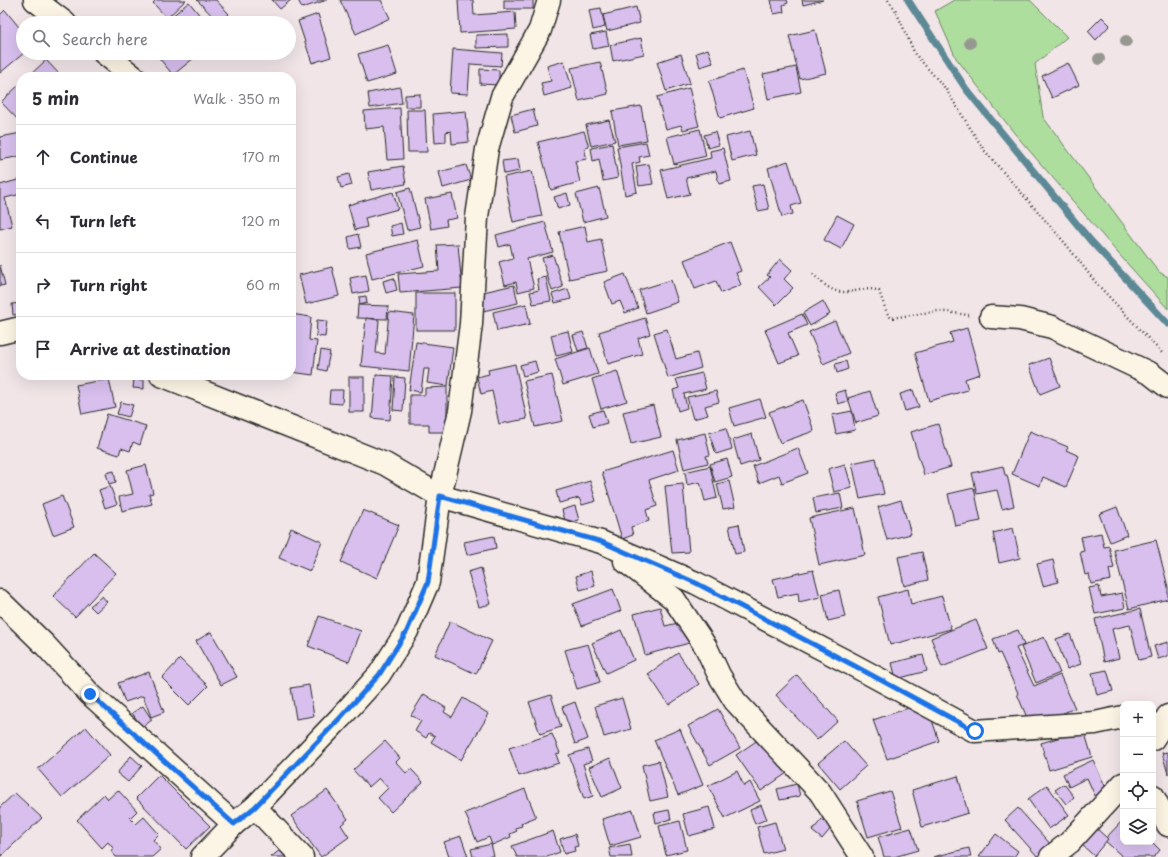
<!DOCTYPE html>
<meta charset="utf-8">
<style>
:root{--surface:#fff;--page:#f2f2f3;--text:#2b2b33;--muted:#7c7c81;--line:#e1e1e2}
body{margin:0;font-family:"Playpen Sans",sans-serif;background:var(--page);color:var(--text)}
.controls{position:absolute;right:12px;bottom:12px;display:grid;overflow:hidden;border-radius:8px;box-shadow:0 4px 16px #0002}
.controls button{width:36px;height:36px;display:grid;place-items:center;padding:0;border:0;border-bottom:1px solid var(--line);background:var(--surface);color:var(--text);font:20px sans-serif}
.stop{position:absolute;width:12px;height:12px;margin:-9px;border:3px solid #1a73e8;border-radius:50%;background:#fff}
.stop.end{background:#1a73e8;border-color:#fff;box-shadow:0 1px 4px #0008}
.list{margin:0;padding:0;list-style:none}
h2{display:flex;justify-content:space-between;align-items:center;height:52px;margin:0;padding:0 16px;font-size:17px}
h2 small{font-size:13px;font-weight:400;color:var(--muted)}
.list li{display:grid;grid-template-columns:26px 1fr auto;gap:12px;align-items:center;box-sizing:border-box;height:64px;padding:0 16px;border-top:1px solid var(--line)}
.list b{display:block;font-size:15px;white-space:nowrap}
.list em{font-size:13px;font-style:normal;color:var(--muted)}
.icon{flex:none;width:22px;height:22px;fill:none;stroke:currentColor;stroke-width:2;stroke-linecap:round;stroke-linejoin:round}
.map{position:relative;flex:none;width:1168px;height:857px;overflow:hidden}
.search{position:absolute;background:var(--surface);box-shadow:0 4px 16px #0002;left:16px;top:16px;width:280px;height:44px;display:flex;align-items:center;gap:10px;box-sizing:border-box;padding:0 14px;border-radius:22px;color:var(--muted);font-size:15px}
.panel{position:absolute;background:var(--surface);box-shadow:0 4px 16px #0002;left:16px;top:72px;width:280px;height:308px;border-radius:16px}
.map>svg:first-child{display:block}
.green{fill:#aede9e;stroke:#6c8464}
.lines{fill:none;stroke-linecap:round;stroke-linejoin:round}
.stream{stroke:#5b8995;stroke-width:7}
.building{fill:#d8bfee;stroke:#2b2b2b}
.street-casing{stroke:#2b2b2b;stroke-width:25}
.path{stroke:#2b2b2b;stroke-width:2.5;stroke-dasharray:1 3;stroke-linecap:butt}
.street{stroke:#fcf5e5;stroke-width:22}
.tree{fill:#969790}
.route{stroke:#1a73e8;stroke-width:5}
</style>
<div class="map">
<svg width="1168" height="857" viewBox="0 0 1168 857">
<rect width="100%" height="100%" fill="#f1e5e8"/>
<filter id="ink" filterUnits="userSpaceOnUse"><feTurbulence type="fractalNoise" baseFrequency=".025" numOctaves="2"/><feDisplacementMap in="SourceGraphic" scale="8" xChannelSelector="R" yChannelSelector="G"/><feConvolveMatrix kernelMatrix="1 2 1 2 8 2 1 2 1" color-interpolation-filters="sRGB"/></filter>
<g filter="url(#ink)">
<!-- green -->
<path class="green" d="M954,0h76l37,37 -32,27 8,53 116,155 9,5v32l-52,-58 -101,-117 -59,-76 -21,-47z"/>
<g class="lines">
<!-- stream -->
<path class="stream" d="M908,0l58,89 124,151 78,84"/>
</g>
<!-- building -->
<g class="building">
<path d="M156,0h30l-19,18 -14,-15z"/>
<path d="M197,0h19l13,14 -10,9z"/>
<path d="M272,0h19l-11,9z"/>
<path d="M298,0h29l-25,8z"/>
<path d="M340,0h41l9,18 -34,16z"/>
<path d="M458,0h15l1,15 41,-3 1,17 -56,4z"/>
<rect x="504" y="0" width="29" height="9"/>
<path d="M771,0h16l1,3 -5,2 1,7 -10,2z"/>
<path d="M802,0h21l-20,5z"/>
<path d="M189,2l17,21h-42z"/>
<path d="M636,7l4,16 -33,8 -4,-16z"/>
<path d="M601,8l4,19 -12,3 -4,-20z"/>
<path d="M5,10l18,22 1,21 -24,20v-58z"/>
<path d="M318,14l13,43 -19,6 -14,-42z"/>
<path d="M1102,17l8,8 -14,15 -8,-9z"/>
<path d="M815,30l11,43 -26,6 -11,-43z"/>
<path d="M606,32l3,14 -16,3 -3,-14z"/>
<path d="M508,34v13l-32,1v-13z"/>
<path d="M641,38l3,16 -31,7 -3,-16z"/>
<path d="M388,45l9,29 -30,9 -9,-29z"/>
<path d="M453,49l49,4 -1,13 -31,-2 -2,30 -18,-1z"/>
<path d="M708,49l5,14 -13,4 -4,-14z"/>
<path d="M155,53h45l-27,22z"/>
<path d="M681,54l9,29 -24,8 -9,-29z"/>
<path d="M46,60l16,17h-34z"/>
<path d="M564,61l8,27 -28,8 -3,-13 10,-2 -4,-15z"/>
<path d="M600,62l8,32 -29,7 -8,-33z"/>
<path d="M1068,63l11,22 -27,13 -10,-22z"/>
<path d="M796,67l5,25 -33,7 -5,-25z"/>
<path d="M480,69l19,1v15l-19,-1z"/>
<path d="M743,70l11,38 -34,10 -11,-37z"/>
<path d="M21,83v40l-20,-21z"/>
<path d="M400,87l2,16 -32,5 -2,-15z"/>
<path d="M689,88l10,38 -16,4 -2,-5 -15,4 -9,-32z"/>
<path d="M420,94v13h-15v-12z"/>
<path d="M641,106l6,34 -29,5 -6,-34z"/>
<path d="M400,108l3,51 -16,1 -3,-33 -19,2 -1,-18z"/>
<path d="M533,109l4,17 -22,6 -4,-17z"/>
<path d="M407,110h18l2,42h-19z"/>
<path d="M466,111l3,31 -17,2 -1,-13 -5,1v10l-11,1 -2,-29z"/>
<path d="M609,120l6,21 -24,5 -5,-21z"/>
<path d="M700,129l6,27 -32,8 -7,-27z"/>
<path d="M584,131l5,16 -5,1 3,11 -12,2 5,21 -29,8 -13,-48z"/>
<path d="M750,131l6,24 -24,6 -6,-24z"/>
<path d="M715,132l4,13 -11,3 -4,-13z"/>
<path d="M21,133v23l-21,4v-23z"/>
<path d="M646,142l3,13 -10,2 1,5 -8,2 5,28 -12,3 -8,-48z"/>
<path d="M612,144l6,34 -15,3 -4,-22 -6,2 -2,-13z"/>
<path d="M723,148l8,33 -12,3 -3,-13 -30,7 4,16 -22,5 -7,-29 50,-12 -1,-7z"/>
<path d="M518,159l2,12 -16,3 -2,-13z"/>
<path d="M788,161l13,42 -10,3 2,8 -11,3 -14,-49z"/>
<path d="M649,164l4,20 -14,2 -3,-20z"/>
<path d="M466,165l5,15 -28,8 -4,-16z"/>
<path d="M403,166l3,18 -35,6 -3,-18z"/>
<path d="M532,171l10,45 -29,6 -9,-45z"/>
<path d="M349,174l3,11 -11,3 -3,-11z"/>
<path d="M21,179v15l-16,4 7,28 -12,3v-44z"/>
<path d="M763,184l6,25 -11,2 -6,-25z"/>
<path d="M410,188l10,39 -13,3 -10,-38z"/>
<path d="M599,188l7,28 -23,6 -7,-28z"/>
<path d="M393,192l5,17 -33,9 2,9 -12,3 -7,-25z"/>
<path d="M567,193l3,12 -12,4 -4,-12z"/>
<path d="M452,194l5,24 -11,2 1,6 -16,3 -6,-30z"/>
<path d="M837,215l17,9 -13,25 -17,-9z"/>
<path d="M545,222l8,30 -26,7 7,29 -16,4 -2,-10 -11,3 -6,-23 14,-4 -3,-14 -11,3 -3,-12z"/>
<path d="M401,223l2,11 -11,2 -2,-10z"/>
<path d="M585,226l3,16 13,-3 7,32 -39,8 -10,-47z"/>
<path d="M358,234l3,13 -11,2 -2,-12z"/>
<path d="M418,240l6,26 -52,13 -6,-26z"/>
<path d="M730,242l11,29 -5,2 5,12 -20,8 -5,-12 -21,8 -11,-29z"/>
<path d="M458,244l4,44 -62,5 -2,-19 41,-3 -2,-26z"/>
<path d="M553,255l10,32 -11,4 -10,-33z"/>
<path d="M780,259l12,11 -8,9 9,9 -17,17 -17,-18 11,-10 -3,-2z"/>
<path d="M0,265l5,20 -5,1z"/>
<path d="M332,267l7,29 -33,8 -7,-29z"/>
<path d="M625,274l13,34 -13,5 -5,-12 -8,3 -8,-22z"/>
<path d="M366,275l3,16 -16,3 -3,-16z"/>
<path d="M546,277l5,24 -18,3 -3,-12 9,-2 -2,-11z"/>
<path d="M394,278l3,12 -11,3 -3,-12z"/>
<path d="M671,280l7,22 -32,11 -7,-23z"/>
<path d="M514,285l4,18 -35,8 -4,-18z"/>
<path d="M568,289l3,10 -16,4 -3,-9z"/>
<rect x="416" y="293" width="39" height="37"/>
<path d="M366,296l1,7 -7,2 -1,-8z"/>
<path d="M823,301l7,13 -20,12 -7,-13z"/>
<path d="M21,303v11l-8,1 -1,-11z"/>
<path d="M526,304l4,20 -33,7 -4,-19z"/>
<path d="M358,305l30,1 -1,13 -30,-1z"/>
<path d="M389,312l25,3 -5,56 -48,-5 5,-48 13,2 -3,33 9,1z"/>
<path d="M291,314l20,3 -2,23 8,1 -4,34 -22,-3z"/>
<path d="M802,314l5,11 -19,8 10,23 -19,7 -14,-33z"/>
<path d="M645,318l5,16 -12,4 4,16 -34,10 -9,-32z"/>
<path d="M317,320l10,1 -2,16 -9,-1z"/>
<path d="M835,321l14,32 -26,11 -14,-32z"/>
<path d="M967,328l13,46 -15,5 3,11 -39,11 -14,-48 38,-11 -3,-9z"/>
<path d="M667,329l9,30 21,-6 4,15 -33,10 -14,-45z"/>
<path d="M568,331l5,21 -17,4 -5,-21z"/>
<path d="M583,332l5,16 -10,3 -5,-16z"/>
<path d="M416,342l37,5 -5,39 -21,-3 2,-14h-5l-3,23 -12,-2z"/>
<path d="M590,348l8,26 -35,11 -8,-26z"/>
<path d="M321,350l9,2 -4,19 -8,-2z"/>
<path d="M1049,358l11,28 -20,8 -11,-29z"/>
<path d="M535,361l3,11 -15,4 -3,-11z"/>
<path d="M846,361l2,8 -11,4 -2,-9z"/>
<path d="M515,364l12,55 -28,5 -7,-33 -11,3 -4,-17 12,-3 -1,-4z"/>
<path d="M617,371l10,30 -26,8 -9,-30z"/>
<path d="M702,373l4,16 -22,5 3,14 -9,3 -5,-21 6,-2 -3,-9z"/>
<path d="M376,375l17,1 -3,44 -18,-2z"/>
<path d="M552,375l11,46 -28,6 -11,-46z"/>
<rect x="349" y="377" width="15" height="35"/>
<path d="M395,377l10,1 -2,33 -10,-1z"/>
<path d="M109,379l6,28 -33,7 -6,-29z"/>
<path d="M134,379l10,1v9l-11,-1z"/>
<path d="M447,387v45h-18v-8h-19v-29h15v-7z"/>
<path d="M330,390h13l-1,14 -13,-1z"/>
<path d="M845,390l3,11 -10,3 -3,-11z"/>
<path d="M913,390l6,17 -14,4 -5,-17z"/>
<path d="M716,391l3,11 -14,4 3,9 -15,4 -6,-22z"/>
<path d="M870,391l8,25 -22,7 -8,-25z"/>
<path d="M760,399l6,18 -32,9 -5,-18z"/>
<path d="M803,400l11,31 -34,12 -11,-31z"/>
<path d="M121,402l12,3 -4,12 -12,-3z"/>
<path d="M653,405l8,32 -30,7 -8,-32z"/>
<path d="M603,410l4,13 -14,4 -4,-13z"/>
<path d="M852,411l3,19 -19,4 -4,-19z"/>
<path d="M107,414l39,12 -6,19 -7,-3 -3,9 -9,-3 -2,7 -22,-7z"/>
<path d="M938,424l13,43 -27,8 -13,-43z"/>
<path d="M726,428l6,21 -16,5 -7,-21z"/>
<path d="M1030,431l38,16 -2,3 13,6 -13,31 -23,-10 -3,9 -28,-12z"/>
<path d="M705,433l5,22 -4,1 2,7 -24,6 -7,-29z"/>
<path d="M752,434l7,26 -19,6 -7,-26z"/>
<path d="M798,448l10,25 -26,10 -3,-8 -20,8 -6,-17z"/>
<path d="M673,450l6,20 -30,10 8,26 -11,4 3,11 -18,6 2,8 -11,4 -20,-67z"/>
<path d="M876,458l8,36 -24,5 -8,-36z"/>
<path d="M727,459l5,18 -17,5 -5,-18z"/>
<path d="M845,464l7,24 -18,4 -6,-23z"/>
<path d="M146,465l7,28 -4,1 3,10 -30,7 -3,-14 14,-3 -6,-24z"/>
<path d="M710,466l7,32 -12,3 -5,-19 -13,3 -2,-13z"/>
<path d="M1003,466l2,9h2l7,31 -12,3 -5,-19 -20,4 -5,-21z"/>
<path d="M114,471l2,11 -7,2 -3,-11z"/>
<path d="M590,481l6,20 -14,4 -3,-7 -20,5 -3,-12z"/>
<path d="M729,481l6,26 -12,2 -6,-25z"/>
<path d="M683,484l6,68 -17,1 -7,-67z"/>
<path d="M110,486l7,18 -12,4 -6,-18z"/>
<path d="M974,488l7,33 -26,5 -7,-32z"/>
<path d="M840,493l3,15 -27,5 -3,-15z"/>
<path d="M62,496l12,31 -21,8 -11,-31z"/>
<path d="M901,500l10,34 -24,6 -9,-33z"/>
<path d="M575,506l4,14 -13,4 -4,-14z"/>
<path d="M1117,507l10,28 -17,7 -11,-28z"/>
<path d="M855,508l10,47 -46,10 -10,-47z"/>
<path d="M363,510l36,15 -22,53 -36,-16z"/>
<path d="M739,524l5,28 -9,2 -6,-28z"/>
<path d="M291,528l31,14 -12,29 -31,-13z"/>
<path d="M1013,528l7,30 -21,5 -6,-30z"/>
<path d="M1101,533l3,14 5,-1 5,22 -5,1 2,11 -20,4 -2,-10 -4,1 -5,-23 4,-1 -3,-14z"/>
<path d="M494,536l2,12 -29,7 -3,-13z"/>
<path d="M1156,540l12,47v12l-39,10 -15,-59z"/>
<path d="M922,552l6,28 -24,6 -6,-29z"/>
<path d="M94,553l22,20 -41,44 -22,-21z"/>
<path d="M1053,560l5,22 -15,4 -6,-22z"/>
<path d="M481,568l10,36 -12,3 -11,-35z"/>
<path d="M813,570l7,27 -21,5 -1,-9 -20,4 -5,-18z"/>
<path d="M591,571l4,15 -15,4 -4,-14z"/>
<path d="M1099,586l2,11 21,-4 3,15 -30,6 -6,-26z"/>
<path d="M613,589l8,22 -39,15 -9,-22z"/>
<path d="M908,589l3,15 31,-8 9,33 -61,16 -12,-48z"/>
<path d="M839,590l6,27 -17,4 -6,-27z"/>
<path d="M102,596l5,6 -11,10 -6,-6z"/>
<path d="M660,607l5,19 22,-5 6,21 -48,13 -11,-41z"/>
<path d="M1140,609l11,48 -12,3 -9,-35 -18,4 7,29 -15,4 -9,-43z"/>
<path d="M319,616l42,15 -12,31 -41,-16z"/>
<path d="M976,620l12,29 -46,18 -11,-29z"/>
<path d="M450,621l42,20 -16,33 -41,-19z"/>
<path d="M621,630l13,30 -28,13 -14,-30z"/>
<path d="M1018,630l6,15 -8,3 18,38 26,-11 15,33 -44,19 -14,-33 1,-1 -18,-40 -2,1 -5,-15z"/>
<path d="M211,632l26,45 -16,8 -25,-44z"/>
<path d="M1070,634l11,30 -14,5 -11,-30z"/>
<path d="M1044,637l16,36 -24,10 -15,-36z"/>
<path d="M1168,642v14l-10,3 -4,-13z"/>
<path d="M588,644l12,38 -23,7 -12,-39z"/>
<path d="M678,653l21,31 -30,21 -21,-31z"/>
<path d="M923,655l4,16 -31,8 -4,-16z"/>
<path d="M180,659l28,27 -19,19 -27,-27z"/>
<path d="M1107,670l6,21 -16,4 -5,-22z"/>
<path d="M149,672l15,40 -13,5 -8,-21 -18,6 -7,-19z"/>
<path d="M797,675l41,46 -21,19 -41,-45z"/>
<path d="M309,685l5,31 -18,3 -5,-31z"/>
<path d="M424,694l22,14 -2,4 8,5 11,-19 26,16 -28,46 -30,-18 4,-6 -6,-3 -3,5 -11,-7 6,-10 -10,-6z"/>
<path d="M551,695l10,32 -21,7 -11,-32z"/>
<path d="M622,698l9,31 -27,8 -9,-31z"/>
<path d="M575,702l13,37 -13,5 -13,-37z"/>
<path d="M926,702l13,39 -52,18 -14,-39z"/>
<path d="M143,706l9,14 -10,7 -10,-14z"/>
<path d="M718,709l22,39 -30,17 -22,-39z"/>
<path d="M86,727l24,28 -48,42 -24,-28z"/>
<path d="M680,729l23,56 -25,10 -24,-55z"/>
<path d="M1084,730l8,27 -43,13 -8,-27z"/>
<path d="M552,734l8,19 -4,1 3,9 -40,13 -10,-28z"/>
<path d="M762,737l25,36 -26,18 -25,-36z"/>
<path d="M385,741l15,17 -4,4 10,11 5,-4 12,13 -32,30 -13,-14 10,-10 -9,-10 -10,9 -16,-17z"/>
<path d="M844,741l22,25 -26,23 -22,-26z"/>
<path d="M588,749l4,12 -9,3 10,32 -9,3 -15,-44z"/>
<path d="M1168,752v22l-6,-21z"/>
<path d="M131,756l11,10 -14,16 -11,-9z"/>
<path d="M610,758l12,30 -20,9 -13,-30z"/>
<path d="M1093,760l14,30 -12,6 -8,-18 -18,9 -6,-13z"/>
<path d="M659,761l9,36 -18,4 -8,-36z"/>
<path d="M737,771l7,15 6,-4 10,19 -35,17 -17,-32z"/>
<path d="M159,775l51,51 -24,23 -50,-51z"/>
<path d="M958,776l10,37 -46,14 -10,-37z"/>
<path d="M797,784l3,12 -20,4 -3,-11z"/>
<path d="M1064,784l10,13 -8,7 -11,-14z"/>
<path d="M1047,785l22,30 -20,14 -21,-30z"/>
<path d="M525,789l11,28 -15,6 1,3 -7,2 2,3 -7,3 1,3 -19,8 -3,-8 -12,5 -12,-29z"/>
<path d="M118,790l19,21 -7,7 6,6 8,-7 15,17 -6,6 8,9 -9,8h-36l-5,-6 2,-3 -5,-6 -6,6 -25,-28 27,-26 4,5z"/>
<path d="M327,790l21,29 -7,6 8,12 -28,20 -30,-41z"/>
<path d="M890,791l12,36 -34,10 -11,-36z"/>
<path d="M15,793l27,25 -42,39v-50z"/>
<path d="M761,805l6,14 -12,5 -5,-14z"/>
<path d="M709,807l6,22 -26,7 -6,-22z"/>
<path d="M1018,808l35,39 -11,10h-4l-33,-37z"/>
<path d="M633,810l8,27 -31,9 -8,-27z"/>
<path d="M669,810l2,9 -15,4 -2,-10z"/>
<path d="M827,813l10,8 -15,18 -10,-8z"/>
<path d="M1123,820v22h29l8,8 -6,7h-31l-19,-17z"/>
<path d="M680,821l7,29 -21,5 -7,-29z"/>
<path d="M775,822l8,27 -19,5 -7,-27z"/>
<path d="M1095,827l13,12 -14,17 -14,-13z"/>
<path d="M911,828l7,22 -24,7h-10l-6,-20z"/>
<path d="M553,831l7,21 -13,5h-30l-5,-11z"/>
<path d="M575,834l3,12 -4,1 1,4 -11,3 -4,-15z"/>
<path d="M996,834l22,17 -4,6h-35z"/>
<path d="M461,836l7,21h-19l-5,-15z"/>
<path d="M491,844l3,12 -21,1 -2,-8z"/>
<path d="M630,844l2,13h-21l-2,-9z"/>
<path d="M285,846l8,11h-22z"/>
<path d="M969,848l2,9h-38z"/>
</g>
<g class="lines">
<!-- street casing -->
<g class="street-casing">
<g id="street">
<path d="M35,0l30,23"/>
<path d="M104,53l30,24"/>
<path d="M991,317l29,2 32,8 99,47 17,13"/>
<path d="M0,333l21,-5"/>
<path d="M161,375l224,89 55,32 161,46 95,41 157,82 122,66 120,-8 28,-6"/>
<path d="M625,561l49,38 32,48 13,28 16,26 85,91 42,65"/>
<path d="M0,601l44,43 46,50 144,130"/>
<path d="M1153,739l15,-23"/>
<path d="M1153,796l15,29"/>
<path d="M255,807l47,50"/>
<path d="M202,857l32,-33 21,-17 85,-89 39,-43 28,-44 21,-49 12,-86 20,-85 11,-87 6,-107 10,-68 15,-52 38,-67 9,-30"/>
<path d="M1051,857l19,-15 53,-58"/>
</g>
</g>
<!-- path -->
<g class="path">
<path d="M888,0l7,9 20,45 30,34 39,62 81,93 32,41 66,70"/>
<path d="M813,274c8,8 17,17 29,18 13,1 24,-6 37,-1l8,22 4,5 47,-7 31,4"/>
</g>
<!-- street -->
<use href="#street" class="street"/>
</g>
<!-- trees -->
<g class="tree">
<circle cx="1126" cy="41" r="6"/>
<circle cx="970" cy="43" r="6"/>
<circle cx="1099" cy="59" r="6"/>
</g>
</g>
<g class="lines" filter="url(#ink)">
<!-- route -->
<path class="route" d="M90,694l144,130 21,-17 85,-89 39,-43 28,-44 21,-49 12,-86 162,46 94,41 157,82 122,66"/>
</g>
</svg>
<div class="controls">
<button>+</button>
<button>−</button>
<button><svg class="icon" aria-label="locate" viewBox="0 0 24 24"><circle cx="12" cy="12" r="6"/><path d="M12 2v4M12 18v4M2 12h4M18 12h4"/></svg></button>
<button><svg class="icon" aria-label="layers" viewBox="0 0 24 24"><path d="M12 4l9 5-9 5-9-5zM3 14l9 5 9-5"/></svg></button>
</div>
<div class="stop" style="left:975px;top:731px"></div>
<div class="stop end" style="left:90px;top:694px"></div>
<div class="search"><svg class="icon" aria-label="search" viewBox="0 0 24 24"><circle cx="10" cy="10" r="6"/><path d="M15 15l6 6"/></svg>Search here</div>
<section class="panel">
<h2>5 min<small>Walk · 350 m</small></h2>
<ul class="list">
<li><svg class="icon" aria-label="ahead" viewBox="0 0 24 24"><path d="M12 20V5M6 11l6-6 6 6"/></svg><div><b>Continue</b></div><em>170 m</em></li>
<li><svg class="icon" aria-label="left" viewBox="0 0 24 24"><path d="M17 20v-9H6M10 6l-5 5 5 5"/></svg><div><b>Turn left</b></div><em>120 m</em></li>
<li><svg class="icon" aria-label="right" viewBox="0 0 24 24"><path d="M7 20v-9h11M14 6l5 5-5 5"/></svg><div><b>Turn right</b></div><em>60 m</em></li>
<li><svg class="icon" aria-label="arrive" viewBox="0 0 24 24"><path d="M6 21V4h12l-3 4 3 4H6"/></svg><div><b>Arrive at destination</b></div></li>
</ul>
</section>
</div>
